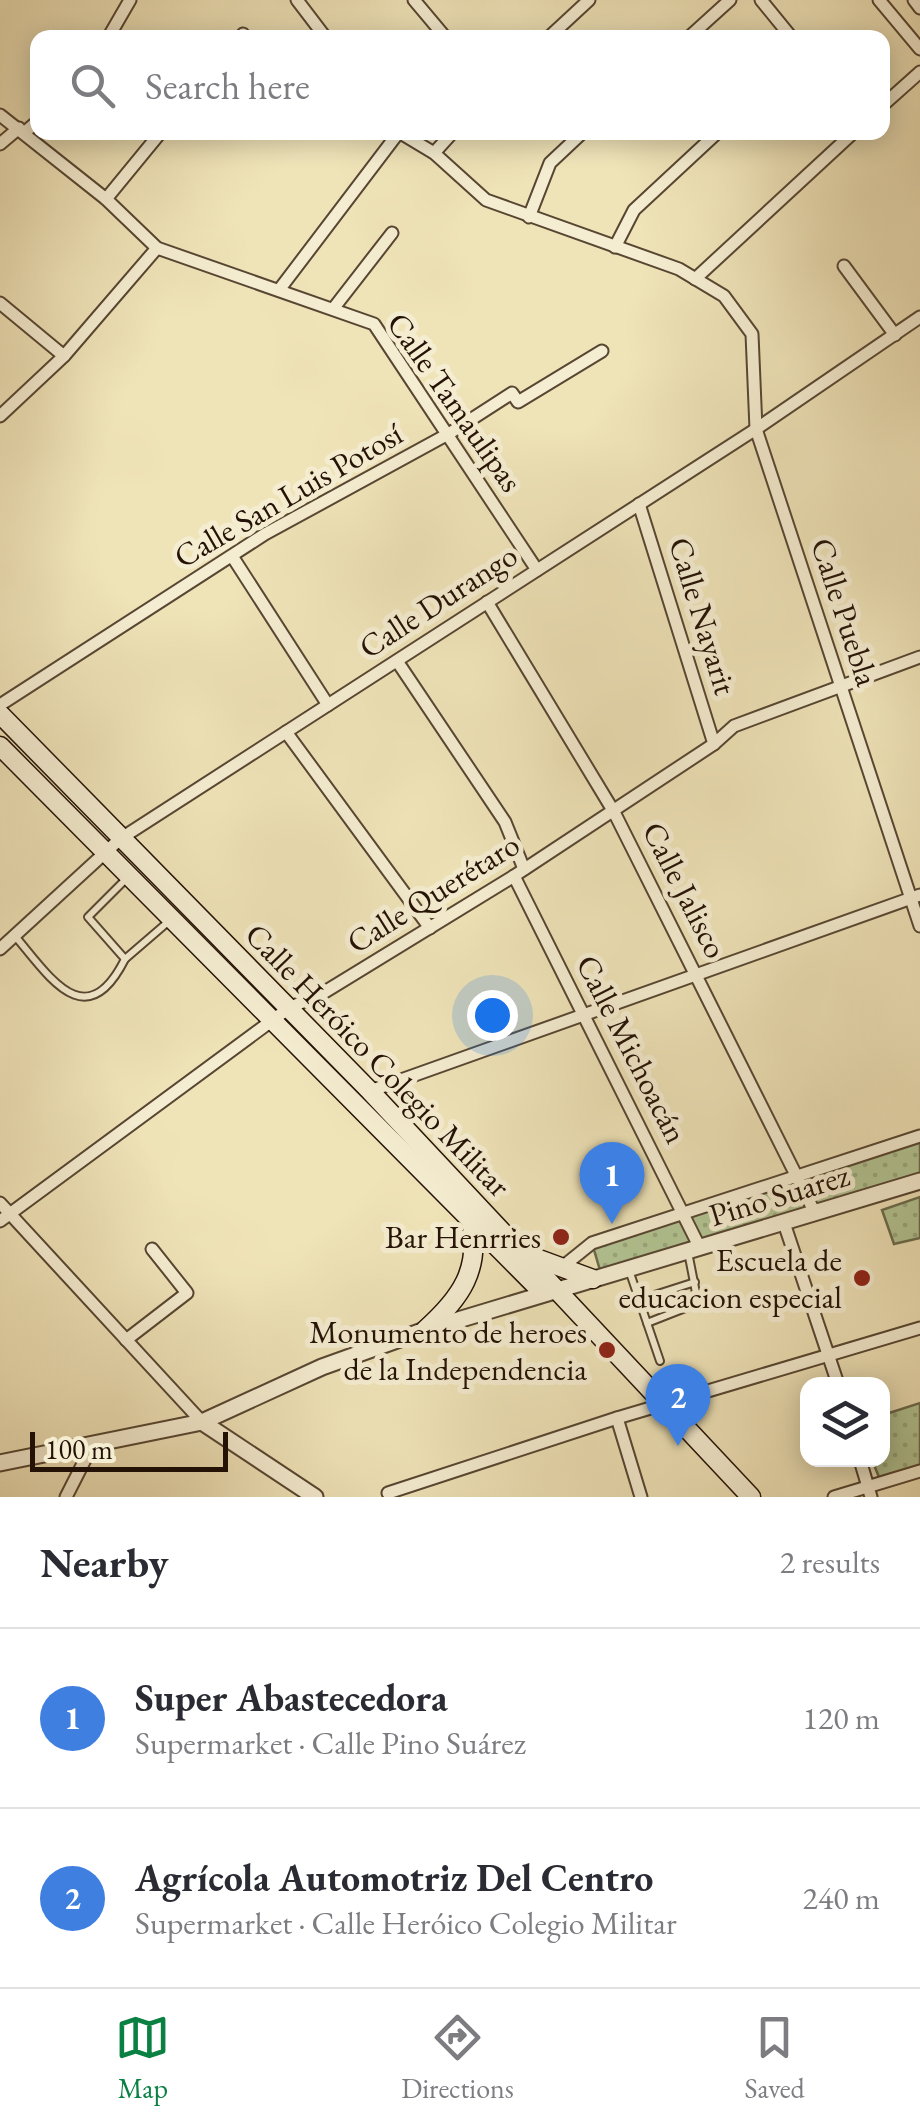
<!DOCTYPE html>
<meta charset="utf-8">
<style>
:root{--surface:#fff;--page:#f7f7f7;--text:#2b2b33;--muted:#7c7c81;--line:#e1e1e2;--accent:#0b8043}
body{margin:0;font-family:"EB Garamond",serif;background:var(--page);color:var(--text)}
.controls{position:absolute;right:30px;bottom:30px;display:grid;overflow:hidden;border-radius:20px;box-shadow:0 5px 25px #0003}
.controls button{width:90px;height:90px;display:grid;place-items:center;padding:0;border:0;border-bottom:2px solid var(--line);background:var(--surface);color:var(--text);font:50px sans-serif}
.scale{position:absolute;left:30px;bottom:25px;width:198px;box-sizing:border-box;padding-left:10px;border:5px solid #241206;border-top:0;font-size:28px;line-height:35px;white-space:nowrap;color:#241206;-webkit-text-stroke:8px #f5edd1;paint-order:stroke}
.you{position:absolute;left:492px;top:1015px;width:35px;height:35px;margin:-25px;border:8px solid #fff;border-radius:50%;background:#1a73e8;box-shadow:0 0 0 15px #1a73e833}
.badge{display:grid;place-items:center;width:65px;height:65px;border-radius:50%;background:var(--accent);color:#fff;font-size:32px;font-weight:700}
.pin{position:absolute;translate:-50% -82px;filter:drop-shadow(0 2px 5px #0008)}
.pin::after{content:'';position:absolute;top:52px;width:35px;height:30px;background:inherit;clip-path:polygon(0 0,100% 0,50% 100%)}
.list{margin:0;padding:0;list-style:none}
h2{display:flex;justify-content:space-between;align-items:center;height:130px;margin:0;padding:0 40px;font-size:42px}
h2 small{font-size:32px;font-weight:400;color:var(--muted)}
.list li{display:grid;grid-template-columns:65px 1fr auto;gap:30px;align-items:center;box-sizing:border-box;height:180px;padding:0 40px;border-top:2px solid var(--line)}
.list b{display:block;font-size:38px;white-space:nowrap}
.list p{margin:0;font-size:32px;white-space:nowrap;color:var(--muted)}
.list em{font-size:32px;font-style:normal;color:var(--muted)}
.icon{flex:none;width:55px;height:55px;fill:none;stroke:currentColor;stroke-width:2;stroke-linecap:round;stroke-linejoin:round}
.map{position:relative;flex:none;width:920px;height:1497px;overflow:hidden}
.search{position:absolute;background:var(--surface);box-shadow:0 5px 25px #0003;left:30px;right:30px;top:30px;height:110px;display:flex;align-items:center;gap:25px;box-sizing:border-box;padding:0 35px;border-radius:20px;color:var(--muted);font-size:38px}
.sheet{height:490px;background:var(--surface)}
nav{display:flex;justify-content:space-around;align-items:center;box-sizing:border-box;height:140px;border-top:2px solid var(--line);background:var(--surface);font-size:28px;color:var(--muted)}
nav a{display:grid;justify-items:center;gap:5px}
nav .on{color:var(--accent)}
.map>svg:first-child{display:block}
.park{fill:url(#park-dots);stroke:#6c6c4d;stroke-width:2.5}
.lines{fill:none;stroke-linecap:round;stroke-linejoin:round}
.service-casing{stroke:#574632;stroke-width:10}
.minor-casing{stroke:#574632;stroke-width:15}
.tertiary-casing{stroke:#574632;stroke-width:19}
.secondary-casing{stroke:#241206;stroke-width:21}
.service{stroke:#f5edd1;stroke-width:6}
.minor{stroke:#f5edd1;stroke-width:11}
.tertiary{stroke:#f5edd1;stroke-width:15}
.secondary{stroke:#f5edd1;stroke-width:18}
.poi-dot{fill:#8f2418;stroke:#f5edd1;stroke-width:4}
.labels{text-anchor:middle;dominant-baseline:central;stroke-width:10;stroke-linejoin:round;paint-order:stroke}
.street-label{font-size:32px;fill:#241206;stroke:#f5edd1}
.poi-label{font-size:32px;fill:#241206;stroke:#f5edd1;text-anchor:end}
</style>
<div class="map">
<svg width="920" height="1497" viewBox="0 0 920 1497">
<defs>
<pattern id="park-dots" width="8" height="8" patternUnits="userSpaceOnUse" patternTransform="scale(2.5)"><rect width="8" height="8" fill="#b3c594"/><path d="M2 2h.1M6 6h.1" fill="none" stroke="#9aa87e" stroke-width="1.8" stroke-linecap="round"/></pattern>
</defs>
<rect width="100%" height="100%" fill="#efe3b8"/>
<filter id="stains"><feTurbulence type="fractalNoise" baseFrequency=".002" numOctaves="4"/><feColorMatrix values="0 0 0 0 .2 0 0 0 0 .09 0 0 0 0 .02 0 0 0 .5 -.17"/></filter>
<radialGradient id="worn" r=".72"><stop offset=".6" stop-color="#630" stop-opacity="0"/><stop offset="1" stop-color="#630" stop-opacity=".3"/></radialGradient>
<!-- park -->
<g class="park">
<path d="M920,1136v45l-318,96 -10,-34z"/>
<path d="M920,1197v41l-26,6 -12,-34z"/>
<path d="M920,1403v67l-39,12 -9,-22h10l1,-45z"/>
</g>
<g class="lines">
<!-- service casing -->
<g class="service-casing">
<g id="service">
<path d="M127,878l-39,39 37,42 43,-37"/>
<path d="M15,936c34,40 71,101 110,23"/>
<path d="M629,1270l31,91"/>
<path d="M639,1300l56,-18"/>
<path d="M647,1323l51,-20 -10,-51"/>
</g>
</g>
<!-- minor casing -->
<g class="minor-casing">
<g id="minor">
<path d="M297,0l29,38"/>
<path d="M414,0l32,38"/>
<path d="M761,0l31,38"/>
<path d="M879,0l41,49"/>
<path d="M914,0l6,8"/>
<path d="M108,38l22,-38"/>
<path d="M240,38l3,-4"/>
<path d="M548,38l41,-38"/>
<path d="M688,38l42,-38"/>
<path d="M882,106l38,-34"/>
<path d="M0,115l106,84 51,49 217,76 163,246"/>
<path d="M25,132l13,-11"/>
<path d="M399,132l35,21 52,47 193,69 45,27 28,38 4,95 164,497"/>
<path d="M0,144l19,-16"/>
<path d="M434,153l19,-21"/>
<path d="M106,199l55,-67"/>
<path d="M529,217l21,-54 33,-31"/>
<path d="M615,247l19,-37 84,-78"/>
<path d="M844,266l51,69"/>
<path d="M695,279l159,-147"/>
<path d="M279,290l120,-158"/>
<path d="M0,303l64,53"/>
<path d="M333,309l59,-76"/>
<path d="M0,416l64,-60 93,-108"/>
<path d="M639,504l75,240"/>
<path d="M232,556l96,149"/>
<path d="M487,602l127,210 201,401"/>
<path d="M397,661l108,161 19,47"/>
<path d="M0,705l265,-171 185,-101 62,-40 6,9 84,-51"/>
<path d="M286,732l144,196"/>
<path d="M514,876l186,372"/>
<path d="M0,949l120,-110 636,-410 164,-112"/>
<path d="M370,1091l550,-196"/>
<path d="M0,1203l202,219"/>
<path d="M0,1221l289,-213 34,-15 191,-117 200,-132 20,-18 186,-69"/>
<path d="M784,1223l54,161"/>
<path d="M561,1268l31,-25 328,-107"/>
<path d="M126,1340l61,-47 -35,-44"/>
<path d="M617,1418l24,79"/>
<path d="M860,1460l11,37"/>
<path d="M388,1493l229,-75 303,-90"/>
<path d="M66,1497l27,-53"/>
<path d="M834,1497l86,-26"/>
</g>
</g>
<!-- tertiary casing -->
<g class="tertiary-casing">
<g id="tertiary">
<path d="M202,1422l113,75"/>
<path d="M0,1463l202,-41 120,-55 103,-37 495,-149"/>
</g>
</g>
<!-- secondary casing -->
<g class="secondary-casing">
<g id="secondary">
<path d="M0,714l370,377 381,406"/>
<path d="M0,746l541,545"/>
<path d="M528,1255l65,24"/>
<path d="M425,1330c36,-32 56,-61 46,-109"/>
</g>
</g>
<!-- service -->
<use href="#service" class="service"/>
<!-- minor -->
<use href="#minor" class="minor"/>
<!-- tertiary -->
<use href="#tertiary" class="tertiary"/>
<!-- secondary -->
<use href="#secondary" class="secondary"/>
</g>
<!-- markers -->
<g class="poi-dot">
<circle cx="561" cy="1237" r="10"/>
<circle cx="862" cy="1278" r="10"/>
<circle cx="607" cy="1350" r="10"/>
</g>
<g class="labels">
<!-- street labels -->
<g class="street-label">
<text transform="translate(455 402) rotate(55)">Calle Tamaulipas</text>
<text transform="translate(288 495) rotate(-30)">Calle San Luis Potosí</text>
<text transform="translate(438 601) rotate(-33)">Calle Durango</text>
<text transform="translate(845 612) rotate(72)">Calle Puebla</text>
<text transform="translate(703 616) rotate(73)">Calle Nayarit</text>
<text transform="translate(685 890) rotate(63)">Calle Jalisco</text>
<text transform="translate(433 893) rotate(-32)">Calle Querétaro</text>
<text transform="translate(632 1049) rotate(63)">Calle Michoacán</text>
<text transform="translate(378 1060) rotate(46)">Calle Heróico Colegio Militar</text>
<text transform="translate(779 1195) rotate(-17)">Pino Suarez</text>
</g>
<!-- poi labels -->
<g class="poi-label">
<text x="541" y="1237">Bar Henrries</text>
<text x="842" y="1260">Escuela de<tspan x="842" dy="37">educacion especial</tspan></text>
<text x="587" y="1332">Monumento de heroes<tspan x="587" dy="37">de la Independencia</tspan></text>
</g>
</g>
<rect width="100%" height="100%" filter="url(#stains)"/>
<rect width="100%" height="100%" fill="url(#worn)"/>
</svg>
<div class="controls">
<button><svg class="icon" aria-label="layers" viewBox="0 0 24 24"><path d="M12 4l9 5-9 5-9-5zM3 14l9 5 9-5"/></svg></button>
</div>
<div class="scale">100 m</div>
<div class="you"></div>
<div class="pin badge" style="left:612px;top:1224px;background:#3f7fe0">1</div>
<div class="pin badge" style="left:678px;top:1446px;background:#3f7fe0">2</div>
<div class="search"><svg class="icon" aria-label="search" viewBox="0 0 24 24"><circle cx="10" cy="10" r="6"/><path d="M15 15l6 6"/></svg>Search here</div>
</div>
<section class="sheet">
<h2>Nearby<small>2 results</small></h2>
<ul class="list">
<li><span class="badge" style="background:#3f7fe0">1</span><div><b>Super Abastecedora</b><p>Supermarket · Calle Pino Suárez</p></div><em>120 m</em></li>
<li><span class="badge" style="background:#3f7fe0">2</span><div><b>Agrícola Automotriz Del Centro</b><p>Supermarket · Calle Heróico Colegio Militar</p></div><em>240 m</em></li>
</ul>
</section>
<nav>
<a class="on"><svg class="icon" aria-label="map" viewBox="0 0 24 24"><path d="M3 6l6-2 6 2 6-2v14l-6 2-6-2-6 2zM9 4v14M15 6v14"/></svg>Map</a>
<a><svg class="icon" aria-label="directions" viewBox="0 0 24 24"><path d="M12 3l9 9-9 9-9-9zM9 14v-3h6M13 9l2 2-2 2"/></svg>Directions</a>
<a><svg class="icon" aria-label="saved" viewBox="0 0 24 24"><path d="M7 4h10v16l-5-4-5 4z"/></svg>Saved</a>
</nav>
